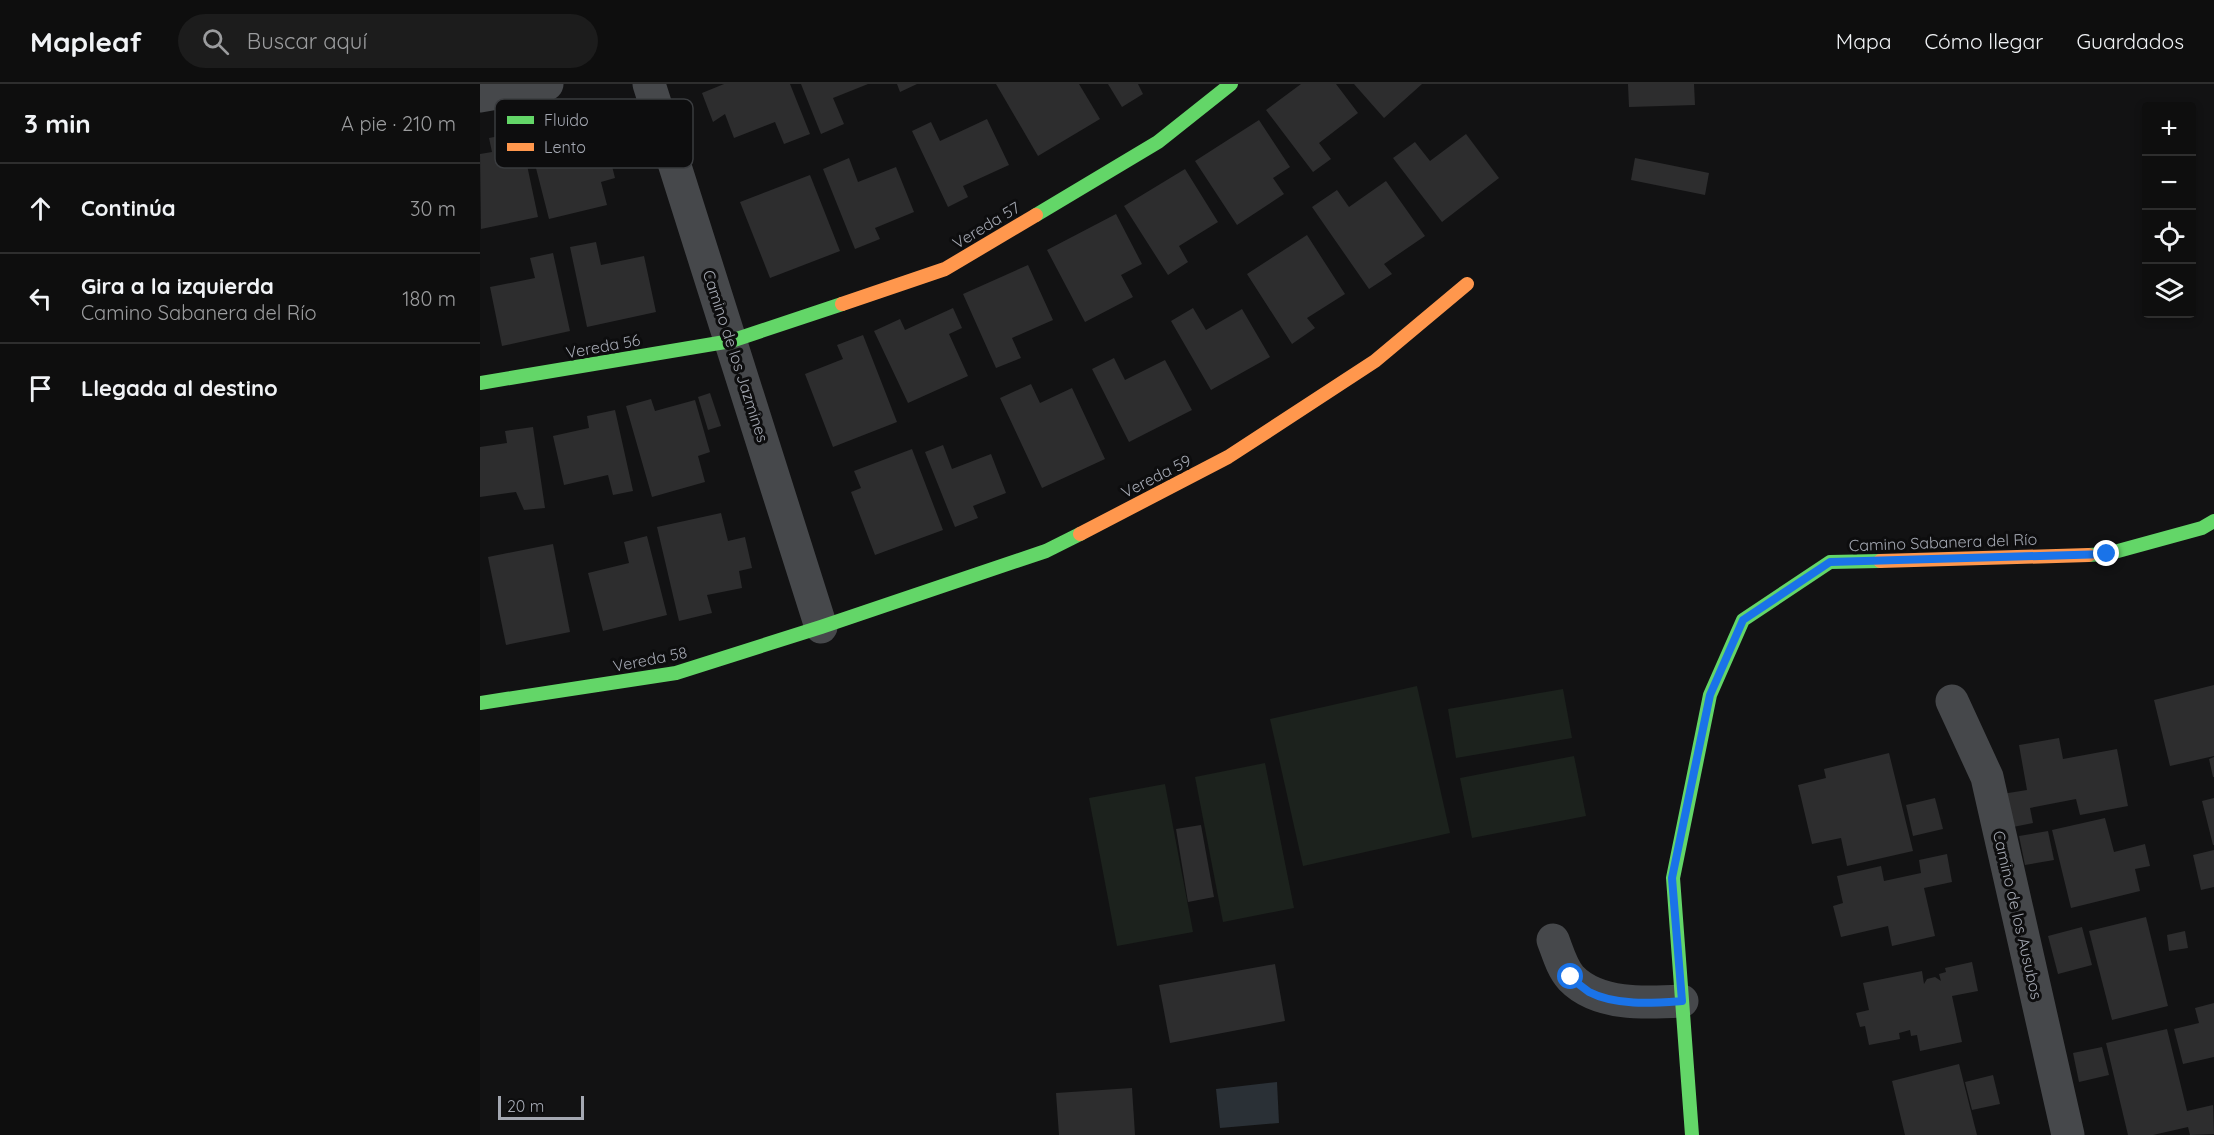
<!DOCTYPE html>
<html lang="es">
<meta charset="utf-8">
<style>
:root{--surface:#0e0e0e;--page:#1c1c1c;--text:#f1f3f6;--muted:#9b9c9e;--line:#2e2e2e}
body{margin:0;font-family:Quicksand,sans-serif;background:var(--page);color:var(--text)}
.controls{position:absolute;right:18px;top:18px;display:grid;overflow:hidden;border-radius:6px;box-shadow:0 3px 9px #0003}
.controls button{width:54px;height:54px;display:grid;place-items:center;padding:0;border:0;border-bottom:2px solid var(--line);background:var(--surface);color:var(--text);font:30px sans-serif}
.scale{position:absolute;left:18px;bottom:15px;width:86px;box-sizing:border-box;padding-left:6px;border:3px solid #a4a8b2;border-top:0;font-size:16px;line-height:21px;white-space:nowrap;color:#a4a8b2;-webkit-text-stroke:4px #0d0d0e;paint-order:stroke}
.stop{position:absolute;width:18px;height:18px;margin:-14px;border:4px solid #1a73e8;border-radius:50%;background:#fff}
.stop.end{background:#1a73e8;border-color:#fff;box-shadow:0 2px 6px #0008}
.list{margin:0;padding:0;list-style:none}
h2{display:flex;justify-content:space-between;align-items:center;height:78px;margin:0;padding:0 24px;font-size:26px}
h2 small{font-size:20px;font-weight:400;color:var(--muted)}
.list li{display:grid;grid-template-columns:39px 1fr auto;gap:18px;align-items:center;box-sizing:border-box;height:90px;padding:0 24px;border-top:2px solid var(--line)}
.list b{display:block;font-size:22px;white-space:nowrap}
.list p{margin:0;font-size:20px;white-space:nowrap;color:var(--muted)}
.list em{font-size:20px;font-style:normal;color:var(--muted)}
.icon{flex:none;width:33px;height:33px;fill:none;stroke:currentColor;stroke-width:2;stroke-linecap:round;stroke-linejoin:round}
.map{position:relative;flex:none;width:1734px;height:1051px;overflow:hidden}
header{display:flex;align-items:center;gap:36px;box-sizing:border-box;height:84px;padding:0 30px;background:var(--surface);border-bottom:2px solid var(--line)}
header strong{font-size:28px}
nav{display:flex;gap:33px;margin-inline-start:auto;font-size:21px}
.search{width:420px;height:54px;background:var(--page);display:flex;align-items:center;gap:15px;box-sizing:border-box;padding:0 21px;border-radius:33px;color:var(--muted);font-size:22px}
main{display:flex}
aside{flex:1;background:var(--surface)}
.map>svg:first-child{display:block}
.green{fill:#1c221d}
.water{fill:#2a3036}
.building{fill:#2d2d2e}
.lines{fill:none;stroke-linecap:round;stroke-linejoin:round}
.street{stroke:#46484b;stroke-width:33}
.fast{stroke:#63d668;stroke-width:14}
.slow{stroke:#ff974d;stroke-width:14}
.route{stroke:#1a73e8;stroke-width:8}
.labels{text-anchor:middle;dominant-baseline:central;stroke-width:6;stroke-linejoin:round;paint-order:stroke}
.street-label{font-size:16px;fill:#a4a8b2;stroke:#0d0d0e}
.key{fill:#0d0d0e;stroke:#3a3c3f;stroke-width:1.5}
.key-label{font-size:16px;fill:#a4a8b2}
</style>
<header>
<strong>Mapleaf</strong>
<div class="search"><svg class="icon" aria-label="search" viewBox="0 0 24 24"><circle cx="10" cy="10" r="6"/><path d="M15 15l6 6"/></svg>Buscar aquí</div>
<nav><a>Mapa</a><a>Cómo llegar</a><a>Guardados</a></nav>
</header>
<main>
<aside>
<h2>3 min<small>A pie · 210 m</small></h2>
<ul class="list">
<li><svg class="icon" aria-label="ahead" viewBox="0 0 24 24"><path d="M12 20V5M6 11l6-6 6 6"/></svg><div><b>Continúa</b></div><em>30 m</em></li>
<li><svg class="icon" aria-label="left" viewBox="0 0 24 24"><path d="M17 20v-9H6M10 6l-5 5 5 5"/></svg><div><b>Gira a la izquierda</b><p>Camino Sabanera del Río</p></div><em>180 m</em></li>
<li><svg class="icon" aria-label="arrive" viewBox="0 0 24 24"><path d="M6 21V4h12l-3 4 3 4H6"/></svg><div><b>Llegada al destino</b></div></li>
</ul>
</aside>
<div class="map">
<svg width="1734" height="1051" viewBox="0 0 1734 1051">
<rect width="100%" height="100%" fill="#121213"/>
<!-- green -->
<g class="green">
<path d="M937,602l33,147 -147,33 -33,-147z"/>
<path d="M1083,605l9,49 -116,20 -8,-49z"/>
<path d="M1094,672l12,60 -114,22 -12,-60z"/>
<path d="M785,679l29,145 -71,14 -28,-145z"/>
<path d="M685,700l28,148 -76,14 -28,-148z"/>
</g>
<!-- water -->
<path class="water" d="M797,998l2,41 -59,5 -4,-39z"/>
<!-- building -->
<g class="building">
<path d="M244,0h66l20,50 -26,10 -9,-22 -41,16 -9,-24 -12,8 -11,-29z"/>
<path d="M321,0h67l-35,14 11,26 -23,10z"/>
<path d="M417,0h20l-17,8z"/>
<path d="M516,0h83l21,35 -62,37z"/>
<path d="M628,0h30l5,10 -21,13z"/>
<path d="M821,0h35l22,29 -39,30 12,16 -18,13 -47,-62z"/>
<path d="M874,0h68l-38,34z"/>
<path d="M1148,0h66l1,21 -66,2z"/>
<path d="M507,35l22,46 -46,21 5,11 -20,10 -36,-76 19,-9 9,19z"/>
<path d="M779,36l31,47 -17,11 11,16 -47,31 -42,-64z"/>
<path d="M75,42l2,11 45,-11 13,52 -14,4 6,23 -58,14 -22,-86z"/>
<path d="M40,48l18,85 -57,12 -1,-75 12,-2 -3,-14z"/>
<path d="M986,50l33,44 -57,44 -49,-64 22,-16 15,19z"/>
<path d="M369,74l9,24 38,-15 18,45 -39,16 5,11 -25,10 -32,-80z"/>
<path d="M1155,74l74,15 -4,22 -74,-15z"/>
<path d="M705,85l33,53 -39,24 9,16 -20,13 -44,-69z"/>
<path d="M330,91l30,76 -70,27 -30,-76z"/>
<path d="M906,97l39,55 -41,28 8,10 -23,15 -57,-82 25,-17 12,17z"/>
<path d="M636,130l26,50 -21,11 12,22 -48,25 -38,-72z"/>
<path d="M827,151l38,59 -38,24 8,10 -23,16 -45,-70z"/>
<path d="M116,158l5,23 43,-9 12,56 -69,15 -17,-80z"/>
<path d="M73,169l17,78 -68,15 -12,-59 45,-9 -5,-20z"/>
<path d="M548,181l25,55 -41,18 9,20 -25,10 -33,-74z"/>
<path d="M473,224l9,20 -13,6 19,42 -60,27 -34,-72 26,-12 5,11z"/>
<path d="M713,224l13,22 36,-21 28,48 -59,33 -40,-69z"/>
<path d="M383,251l34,87 -64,25 -28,-73 38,-15 -6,-14z"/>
<path d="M634,274l11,22 40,-20 27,50 -63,32 -37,-73z"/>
<path d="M551,300l9,19 32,-15 33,71 -63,29 -42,-90z"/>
<path d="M230,309l11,33 -13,4 -10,-33z"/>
<path d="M171,315l4,12 40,-11 15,52 -12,4 7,26 -53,15 -26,-91z"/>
<path d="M135,326l18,81 -20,4 -5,-20 -44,10 -11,-49 36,-8 -2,-12z"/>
<path d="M53,343l12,81 -21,2 -8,-18 -36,5v-50l27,-4 -2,-12z"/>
<path d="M463,361l9,24 39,-15 15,39 -33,13 5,12 -23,9 -30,-75z"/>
<path d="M432,365l31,81 -68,25 -24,-63 10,-4 -7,-17z"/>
<path d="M241,429l7,28 17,-4 7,31 -13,3 3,17 -35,7 5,18 -33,8 -22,-94z"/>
<path d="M167,452l20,79 -64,16 -15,-58 41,-10 -5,-21z"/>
<path d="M73,460l17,88 -64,13 -18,-88z"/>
<path d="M1734,601v71l-44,10 -16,-66z"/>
<path d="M1579,654l4,21 54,-10 11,57 -48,9 -4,-16 -46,9 3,15 -25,5 -6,-34 25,-4 -8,-45z"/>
<path d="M1409,669l24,98 -66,15 -6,-28 -29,6 -14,-59 28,-7 -2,-9z"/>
<path d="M1734,673v20h-1l-4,-18z"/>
<path d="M1455,714l8,31 -30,7 -7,-31z"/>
<path d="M1734,714v47h-1l-11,-44z"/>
<path d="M1625,734l9,34 31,-8 5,22 -15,3 5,22 -69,17 -19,-78z"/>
<path d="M721,741l13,72 -26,5 -12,-73z"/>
<path d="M1568,747l6,29 -29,5 -6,-29z"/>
<path d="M1734,766v37l-13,3 -8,-35z"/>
<path d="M1467,770l5,28 -28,6 11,48 -43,10 -4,-20 -47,11 -8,-31 10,-3 -6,-27 44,-10 3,15 37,-8 -2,-13z"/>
<path d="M1666,833l22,89 -56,14 -23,-89z"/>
<path d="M1602,843l10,38 -34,9 -10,-38z"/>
<path d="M1705,847l3,17 -19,3 -2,-16z"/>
<path d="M1492,878l6,29 -26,5 10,46 -42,9 -3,-16 -6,1 -1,-6 -11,3 1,6 -31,6 -4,-19 -5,1 -4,-14 13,-3 -6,-27 59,-12 2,13 3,-5 8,-2 6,4 -2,-7 7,-2 -1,-4z"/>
<path d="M795,880l10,57 -115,22 -11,-58z"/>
<path d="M1734,919v54l-31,7 -9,-35 25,-6 -4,-15z"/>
<path d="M1687,945l20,82 26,-6 1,29 -24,1 -2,-8 -35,8h-25l-22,-92z"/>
<path d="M1622,963l7,28 -30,7 -6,-29z"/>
<path d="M1479,980l18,71h-72l-13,-54z"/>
<path d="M1513,991l7,29 -28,6 -7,-28z"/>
<path d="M652,1004l3,47h-76l-3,-42z"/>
</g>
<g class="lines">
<!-- street -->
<g class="street">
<path d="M169,0l172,543"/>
<path d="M0,12l67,-12"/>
<path d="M1472,617l35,76 81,358"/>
<path d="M1073,856c5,13 9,28 18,38 27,28 75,25 111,23"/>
</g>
<!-- fast -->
<g class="fast">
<path d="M556,131l122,-73 73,-58"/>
<path d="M0,299l251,-42 111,-37"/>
<path d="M1609,471l18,-1 95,-26 12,-7"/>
<path d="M0,619l196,-30 145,-46 225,-76 34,-17"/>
<path d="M1212,1051l-19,-257 37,-183 33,-75 87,-58 50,-1"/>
</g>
<!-- slow -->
<g class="slow">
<path d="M362,220l103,-35 91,-54"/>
<path d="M600,450l148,-77 147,-96 92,-77"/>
<path d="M1400,477l209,-6"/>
</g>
</g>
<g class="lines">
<!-- route -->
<path class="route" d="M1091,893c5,5 12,11 18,15 27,14 64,11 93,9l-10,-123 38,-183 33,-75 87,-58 277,-8"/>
</g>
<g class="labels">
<!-- street labels -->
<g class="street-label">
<text transform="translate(506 141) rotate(-31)">Vereda 57</text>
<text transform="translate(123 262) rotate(-10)">Vereda 56</text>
<text transform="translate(256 272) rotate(72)">Camino de los Jazmines</text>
<text transform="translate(676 392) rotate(-27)">Vereda 59</text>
<text transform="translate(1463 458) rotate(-2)">Camino Sabanera del Río</text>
<text transform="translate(170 575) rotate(-11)">Vereda 58</text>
<text transform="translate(1538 831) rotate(77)">Camino de los Ausubos</text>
</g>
</g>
<!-- legend -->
<rect x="15" y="15" width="198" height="69" rx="9" class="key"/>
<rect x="27" y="32" width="27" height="8" fill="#63d668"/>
<rect x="27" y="59" width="27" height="8" fill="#ff974d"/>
<g class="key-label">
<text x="64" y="42">Fluido</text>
<text x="64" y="69">Lento</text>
</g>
</svg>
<div class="controls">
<button>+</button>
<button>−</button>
<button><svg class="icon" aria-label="locate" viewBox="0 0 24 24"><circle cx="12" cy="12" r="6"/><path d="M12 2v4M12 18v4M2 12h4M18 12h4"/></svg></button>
<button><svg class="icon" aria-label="layers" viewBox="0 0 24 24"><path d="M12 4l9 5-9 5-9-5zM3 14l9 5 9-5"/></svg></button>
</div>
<div class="scale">20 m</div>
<div class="stop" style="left:1091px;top:893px"></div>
<div class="stop end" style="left:1627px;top:470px"></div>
</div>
</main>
